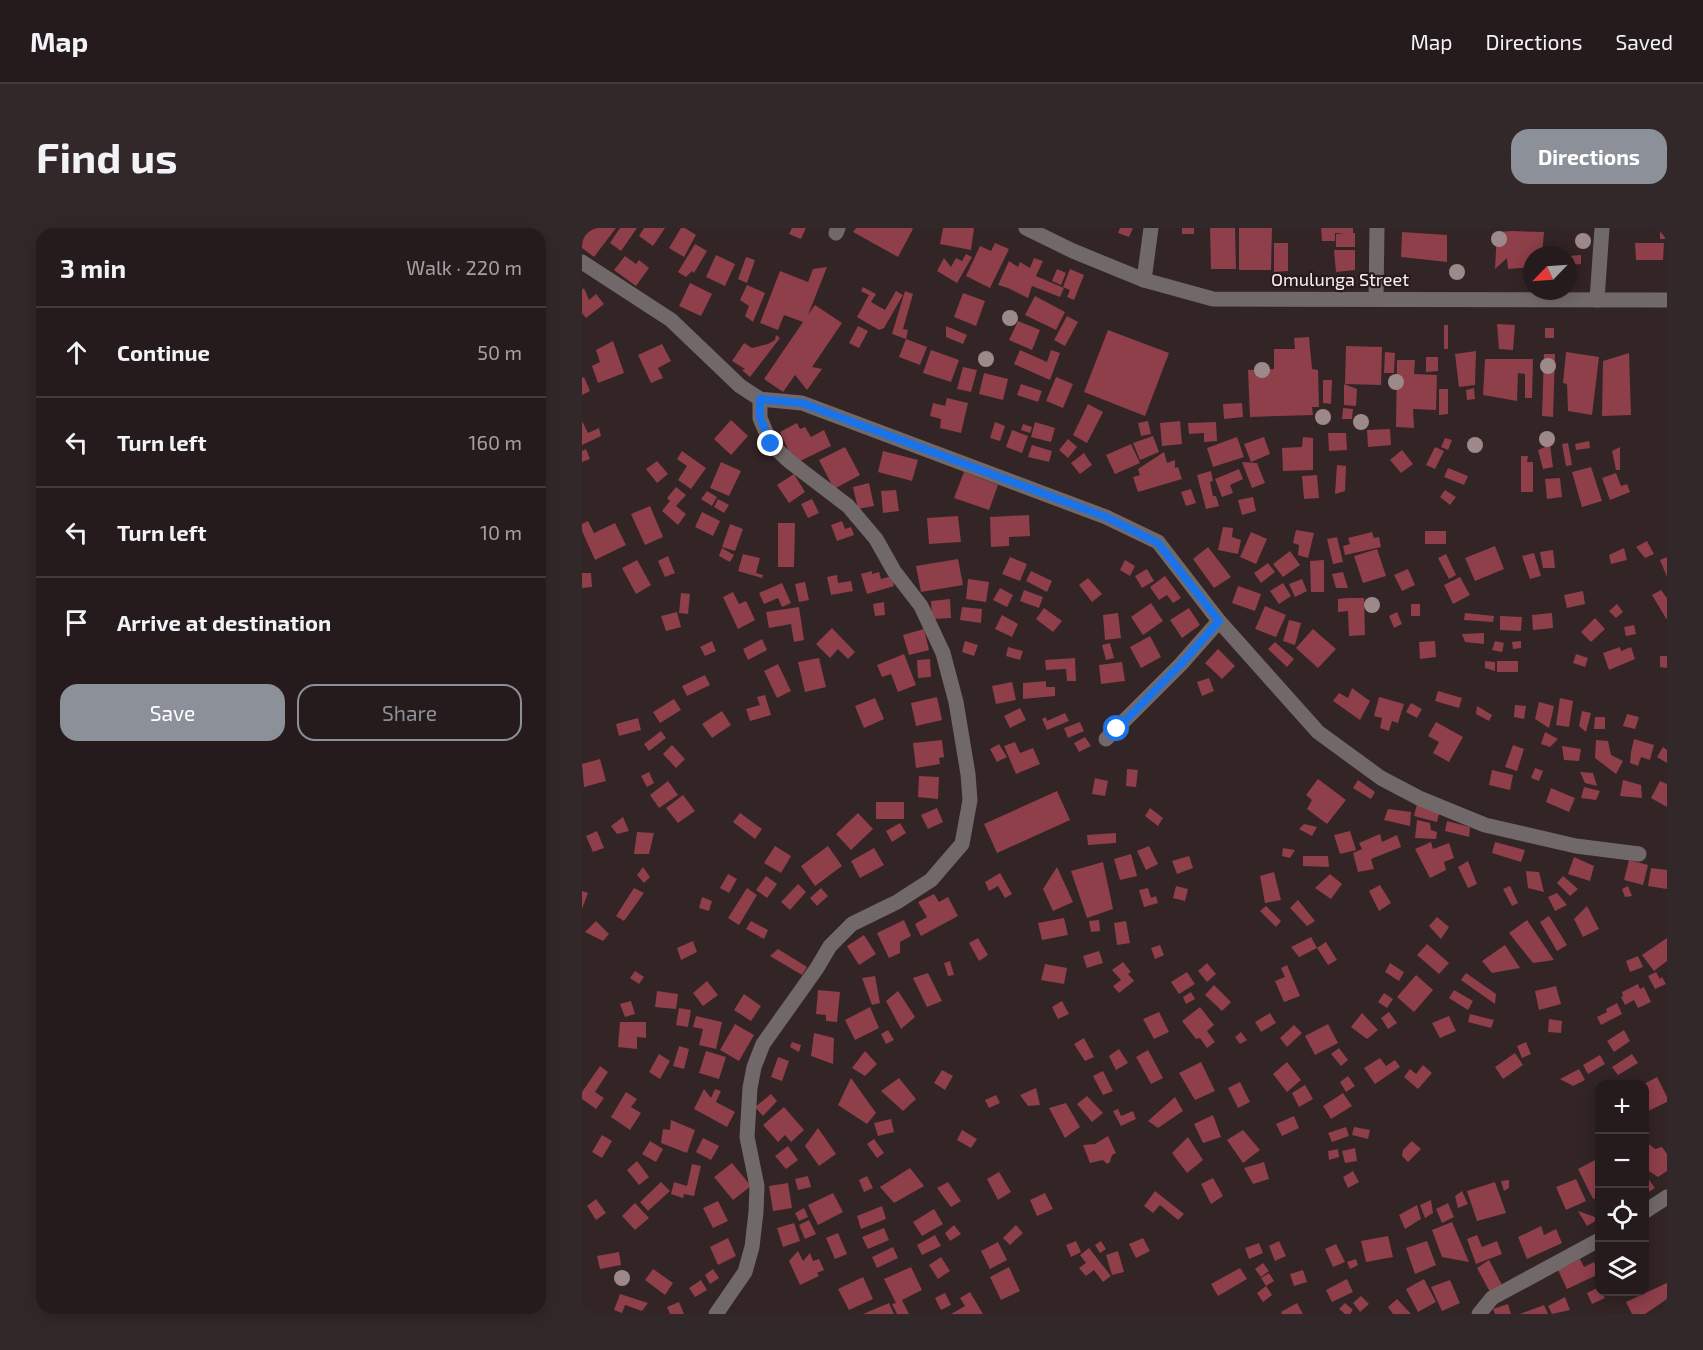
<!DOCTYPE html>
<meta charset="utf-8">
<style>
:root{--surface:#261b1c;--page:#322829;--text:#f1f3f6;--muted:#a4a1a3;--line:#42393b;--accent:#8c9099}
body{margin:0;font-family:"Exo 2",sans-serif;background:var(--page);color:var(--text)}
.controls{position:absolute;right:18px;bottom:18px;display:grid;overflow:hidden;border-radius:12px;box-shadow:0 3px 15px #0003}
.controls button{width:54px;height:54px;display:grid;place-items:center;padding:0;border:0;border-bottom:2px solid var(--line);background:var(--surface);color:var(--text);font:30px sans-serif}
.compass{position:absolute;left:941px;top:18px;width:54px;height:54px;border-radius:50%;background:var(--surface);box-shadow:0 3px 15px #0003;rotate:245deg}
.stop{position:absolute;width:18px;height:18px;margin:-14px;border:4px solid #1a73e8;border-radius:50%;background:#fff}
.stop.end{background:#1a73e8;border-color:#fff;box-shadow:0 2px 6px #0008}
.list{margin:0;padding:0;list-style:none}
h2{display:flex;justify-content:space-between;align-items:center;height:78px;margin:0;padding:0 24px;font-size:26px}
h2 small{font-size:20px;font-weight:400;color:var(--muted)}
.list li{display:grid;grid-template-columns:39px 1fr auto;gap:18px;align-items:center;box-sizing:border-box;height:90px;padding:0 24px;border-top:2px solid var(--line)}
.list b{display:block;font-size:22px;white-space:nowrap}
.list em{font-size:20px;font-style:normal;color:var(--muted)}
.actions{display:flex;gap:12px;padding:18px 24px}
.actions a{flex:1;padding:14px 0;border:2px solid var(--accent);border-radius:18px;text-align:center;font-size:21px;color:var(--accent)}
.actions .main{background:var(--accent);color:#fff}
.icon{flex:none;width:33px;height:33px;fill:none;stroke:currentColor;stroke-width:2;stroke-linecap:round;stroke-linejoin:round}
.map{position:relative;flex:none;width:1085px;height:1086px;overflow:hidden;border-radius:18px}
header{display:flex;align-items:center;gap:36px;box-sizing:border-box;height:84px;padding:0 30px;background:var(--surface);border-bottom:2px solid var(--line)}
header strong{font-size:28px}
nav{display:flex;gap:33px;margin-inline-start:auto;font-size:21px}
.intro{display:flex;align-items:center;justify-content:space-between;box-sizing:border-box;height:144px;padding:0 36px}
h1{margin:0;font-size:42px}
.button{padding:15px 27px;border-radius:18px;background:var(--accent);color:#fff;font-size:21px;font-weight:700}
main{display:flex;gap:36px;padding:0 36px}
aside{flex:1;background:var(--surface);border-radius:18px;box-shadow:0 3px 15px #0003}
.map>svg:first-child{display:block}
.building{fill:#8e3f4a}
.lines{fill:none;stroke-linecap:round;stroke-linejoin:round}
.minor{stroke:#716969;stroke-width:15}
.tree{fill:#9e898a}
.route{stroke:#1a73e8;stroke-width:8}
.labels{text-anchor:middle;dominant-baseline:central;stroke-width:4.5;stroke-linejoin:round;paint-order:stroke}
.street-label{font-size:18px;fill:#fbf0f1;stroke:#291a1c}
</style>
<header>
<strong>Map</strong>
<nav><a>Map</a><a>Directions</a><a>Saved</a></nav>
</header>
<div class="intro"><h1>Find us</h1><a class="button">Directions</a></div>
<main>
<aside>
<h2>3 min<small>Walk · 220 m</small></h2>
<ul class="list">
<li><svg class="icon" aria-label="ahead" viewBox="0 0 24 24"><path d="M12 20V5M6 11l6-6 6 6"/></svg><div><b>Continue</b></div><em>50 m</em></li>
<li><svg class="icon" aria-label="left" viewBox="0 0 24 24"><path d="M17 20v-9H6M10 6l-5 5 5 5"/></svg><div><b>Turn left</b></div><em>160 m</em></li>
<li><svg class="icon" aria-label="left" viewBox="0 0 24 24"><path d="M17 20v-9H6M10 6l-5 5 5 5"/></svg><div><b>Turn left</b></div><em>10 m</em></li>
<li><svg class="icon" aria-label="arrive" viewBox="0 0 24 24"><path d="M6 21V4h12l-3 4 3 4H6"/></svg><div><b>Arrive at destination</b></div></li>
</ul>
<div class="actions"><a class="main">Save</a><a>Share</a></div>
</aside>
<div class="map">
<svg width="1085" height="1086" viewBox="0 0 1085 1086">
<rect width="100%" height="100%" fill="#332425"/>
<!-- building -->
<g class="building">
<path d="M5,0h29l-22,29 -12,-9v-14z"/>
<path d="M38,0h17l-16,23 -11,-8z"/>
<path d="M62,0h21l-12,18 -14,-10z"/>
<path d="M99,0h4l11,7 -12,22 -15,-9z"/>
<path d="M210,0h14l-5,11 -12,-5z"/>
<path d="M274,0h56l1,1 -15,28 -45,-25z"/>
<path d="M361,0h31l-3,22 -31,-6z"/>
<path d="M538,0h13l-4,9 -11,-4z"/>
<rect x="600" y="0" width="12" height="6"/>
<path d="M628,0h25l1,41h-25z"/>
<path d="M657,0h33l-1,42h-32z"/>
<path d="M739,0h32v5h2v14h-19v-13l9,-1h-10v8h-13z"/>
<rect x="1078" y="0" width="7" height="11"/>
<path d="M930,3l32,1 -2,23h-10v12l-24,2 -1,-11 -12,11 2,-37z"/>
<path d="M820,4l45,3v27l-46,-5z"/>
<path d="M413,15l14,6 -19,39 -24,-12 14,-30 11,5z"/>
<path d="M692,15h14v28l-14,1z"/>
<path d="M1053,15h29l-1,17h-27z"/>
<path d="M113,16l12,7 -13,22 -2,-2 -6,6 -8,-5z"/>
<path d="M752,22h21v20l-19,2z"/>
<path d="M384,26l6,3 -15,26 -20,-12 7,-13 7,9 5,-9 6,3z"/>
<path d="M134,27l19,9 -10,22 -19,-9z"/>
<path d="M999,27v9l-13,1v-9z"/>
<path d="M43,28l11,8 3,-4 10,8 -13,18 -22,-16z"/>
<path d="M164,29l9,3 -8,23 -9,-4z"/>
<path d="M452,30l9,3 -7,15 28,12 -4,9 -28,-11 -4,12 -20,-10 -10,-3 11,-24 9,6 2,-5 10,6z"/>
<path d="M245,39l-19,48 7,-10 27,18 -30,44 10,2 -15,21 -12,-15 -12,17 -19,-13 39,-57 -19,-7 -6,15 -18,-7 20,-52 28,11 5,-13z"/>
<path d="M475,41l9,4 -5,12 -9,-4z"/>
<path d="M488,41l14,6 -10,25 -7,-3 3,-7 -7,-3z"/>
<path d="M108,55l22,11 -11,22 -22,-10z"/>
<path d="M165,57l18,8 -12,29 -8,-6 4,-10 -9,-6z"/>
<path d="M281,59l13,7 -5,8 14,8 11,-19 7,4 -19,33 -5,2 -22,-13 12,-22 -8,-4z"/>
<path d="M2,60l5,12 7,-6 8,10 -18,14 -4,-5v-23z"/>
<path d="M323,63l8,3 -10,35 5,1 -2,9 -14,-5z"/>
<path d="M381,65l22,8 -9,25 -22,-9z"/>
<path d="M453,68l30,16 -9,18 -31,-15z"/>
<path d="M485,88l11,6 -13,24 -11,-6z"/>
<path d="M436,93l22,9 -8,20 -23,-10z"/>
<path d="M915,96l18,1 -2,25 -14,-1z"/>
<rect x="862" y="97" width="4" height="24"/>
<path d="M276,98l10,5 -9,17 -10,-5z"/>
<path d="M364,98l21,9 -4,9 -17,-7z"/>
<rect x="963" y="100" width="9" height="10"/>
<path d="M526,102l61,23 -24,63 -61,-24z"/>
<path d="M194,107l4,3 -30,39 -8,-7 3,-1 -13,-8 12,-18 8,5 16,-4 7,-4z"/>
<path d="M727,109l3,32 6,1 1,37h-7l1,8 -63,2 -2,-47 26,-1v-20h21l-1,-11z"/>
<path d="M324,111l21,8 -7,18 -21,-8z"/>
<path d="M31,113l11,32 -26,10 -6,-17 8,-4 -4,-12z"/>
<path d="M80,116l9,17 -13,7 5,10 -12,5 -13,-28z"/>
<path d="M764,118l36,1 -1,38 -36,-1z"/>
<path d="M349,122l28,10 -8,22 -28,-9z"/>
<path d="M438,122l27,12 4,-12 9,3 -10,27 -36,-16z"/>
<path d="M894,123l-1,34 -16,2 -4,-33z"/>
<path d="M803,124l10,1 -1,20h-10z"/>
<path d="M984,124l33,5 -7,58 -24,-4 -1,-27 -4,-1z"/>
<path d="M1047,125l2,62 -29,1 1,-55z"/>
<path d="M962,126h11l-2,63 -11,-1z"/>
<path d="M844,129h12v14l-12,1z"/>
<path d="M903,131h48l-1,39h-7v-24l-7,-1 -1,28 -34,-6z"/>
<path d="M815,132h18l-1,14 23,1 -1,35 -23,-1 1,19 -18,-1z"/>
<path d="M381,139l14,3 -6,22 -14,-3z"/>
<path d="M402,145l24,6 -5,21 -24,-6z"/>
<path d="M2,149l6,14 -8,4v-17z"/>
<path d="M474,149l17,7 -10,24 -17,-7z"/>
<path d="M741,152h9l-1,24 -8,-1z"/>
<path d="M439,156l21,7 -4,11 -21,-7z"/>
<path d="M762,156l13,5 -1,17 -12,-1z"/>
<path d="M892,160l1,11 -8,1 -1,-10z"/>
<path d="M857,161h9v25l-9,1z"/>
<path d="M365,170l21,5 -7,30 -21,-5 1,-9 -11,-3 3,-13 12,3z"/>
<path d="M660,175l1,14 -19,2 -1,-15z"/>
<path d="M506,176l15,8 -16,31 -14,-8z"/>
<path d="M761,180l10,1 -1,10h-10z"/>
<path d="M149,192l17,16 -17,19 -17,-16z"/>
<path d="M0,193l6,12 11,-5 2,8 -19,9z"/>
<path d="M566,193l3,13 -10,2 -3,-13z"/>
<path d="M598,193l2,23 -20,2 -2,-23z"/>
<path d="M413,194l10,4 -5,15 -10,-3z"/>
<path d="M453,194l20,6 -4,14 -20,-5z"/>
<path d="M634,194l1,19 -13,1v-9l-15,1 -1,-11z"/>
<path d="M215,195l3,6 5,-2 6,10 13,-7 7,16 -31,15 -8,-3 -12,-26z"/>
<path d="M441,196l9,3 -2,6 -9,-3z"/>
<path d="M808,201l1,16 -23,2 -1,-17z"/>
<path d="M430,202l16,6 -6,17 -16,-6z"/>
<path d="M746,205h18l1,17 -18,1z"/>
<path d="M571,208l6,16 -19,8 -7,-17z"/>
<path d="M655,209l7,20 -31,10 -6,-19z"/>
<path d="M682,209l6,17 -19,8 -7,-18z"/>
<path d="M721,209l10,1v32l-30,1 -1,-23 20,-1z"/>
<path d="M863,210l7,2 -4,10 -7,-3z"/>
<path d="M486,211l9,8 -9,11 -9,-8z"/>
<path d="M1007,213l1,7 -14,2 -1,-6z"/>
<path d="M986,215l4,22 -6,1 -4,-22z"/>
<path d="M549,216l9,19 -25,11 -9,-19z"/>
<path d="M450,217l20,6 -3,11 -21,-5z"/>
<path d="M968,217l3,22 -10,2 -5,-19z"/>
<path d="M263,219l15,28 -26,14 -15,-29z"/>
<path d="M853,219l9,4 -9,18 -9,-4z"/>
<path d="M1038,219v23h-4l-4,-19z"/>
<path d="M4,221l4,10 -8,3v-11z"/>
<path d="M820,222l11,14 -12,9 -11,-13z"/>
<path d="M100,223l24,17 -15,21 -13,-9 9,-14 -10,-7z"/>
<path d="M301,223l35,9 -6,21 -34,-9z"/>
<path d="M582,224l3,11 8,-3v8l3,-1 4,12 -44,13 -5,-15 7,-2 -2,-6z"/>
<path d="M502,225l8,12 -12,9 -9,-11z"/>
<path d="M939,228h7l-1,6h6v30h-12z"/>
<path d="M75,233l11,13 -11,9 -11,-14z"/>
<path d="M139,234l20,9 -12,25 -19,-8z"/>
<path d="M660,234l15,1 8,20 -13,5z"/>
<path d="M755,237l9,1 -1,25 -10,3z"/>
<path d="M1009,239l11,34 -20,6 -10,-35z"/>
<path d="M866,240l20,8 -4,9 -20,-8z"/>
<path d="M657,241l4,10 -13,6 3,8 -11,4 -7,-18z"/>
<path d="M629,243l2,10 -3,1 3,14h3l3,10 -13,3 -9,-34z"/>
<path d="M382,244l34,13 -9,25 -35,-12z"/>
<path d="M1034,245l5,13 6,-2 3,8 -20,8 -8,-22z"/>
<path d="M212,246l11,18 -16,11 -12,-18z"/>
<path d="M735,247l2,23 -15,1 -2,-23z"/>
<path d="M978,250l2,19 -15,2 -2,-20z"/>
<path d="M287,255l5,23 -16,3 -5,-22z"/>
<path d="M94,259l10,8 -10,11 10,8 -8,11 -16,-14 8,-10 -3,-3z"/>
<path d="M609,261l5,14 -10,3 -5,-14z"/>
<path d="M314,262l3,21 -16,2 -2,-22z"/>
<path d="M863,262l11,7 -6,8 -10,-8z"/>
<path d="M125,263l10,6 -5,9 -11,-7z"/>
<path d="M671,269l3,14 -14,4 -4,-15z"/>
<path d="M136,271l11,6 -5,8 -10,-6z"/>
<path d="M230,271l7,14 -11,5 -7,-14z"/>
<path d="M68,278l13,31 -18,8 -14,-31z"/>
<path d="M120,284l18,9 -7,15 -18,-9z"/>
<path d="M447,287l1,21 -21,1v9l-18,1 -1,-30z"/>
<path d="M376,288l3,26 -32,2 -2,-26z"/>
<path d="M6,293l6,12 21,-10 11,22 -31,15 -13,-29v-7z"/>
<path d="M260,293l3,8 6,-2 3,8 -17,6 -6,-16z"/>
<path d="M196,295h17l-1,44h-16z"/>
<path d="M148,296l13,5 -8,22 -13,-4z"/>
<path d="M641,299l10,1 -1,9 9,3 -3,14 -20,-4z"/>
<path d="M714,302l18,3 -6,25 -10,-3 1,-10 -6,-2z"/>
<rect x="843" y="303" width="21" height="13"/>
<path d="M669,304l16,7 -11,25 -16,-7z"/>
<path d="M790,304l2,6 5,-1 2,10 -36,8 -2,-9 7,-2 -2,-6z"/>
<path d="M755,309l6,25 -10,2 -6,-25z"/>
<path d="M1065,313l7,13 -9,4 -9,-11z"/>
<path d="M913,318l9,23 -29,12 -10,-23z"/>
<path d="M626,319l23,30 -17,11 -21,-29z"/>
<path d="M140,320l12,7 -4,7 -11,-6z"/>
<path d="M1042,320l3,12 -16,4 -2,-9z"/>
<path d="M795,321l9,27 -23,7 -9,-27z"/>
<path d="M971,322l2,18h-12l-3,-16z"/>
<path d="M708,323l10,14 -17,12 -10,-13z"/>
<path d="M952,325l7,23 -11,3 -8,-23z"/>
<path d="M161,326l17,4 -4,15 7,2 -1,3 -24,-7z"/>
<path d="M864,326l10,21 -7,4 -11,-21z"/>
<path d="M86,328l7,17 -10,4 -7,-16z"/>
<path d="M428,329l17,7 -7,17 -18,-7z"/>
<path d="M1085,329v20l-7,-17z"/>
<path d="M376,331l5,26 -42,7 -5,-26z"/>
<path d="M55,332l14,25 -15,9 -14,-26z"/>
<path d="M543,332l10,6 -5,10 -10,-6z"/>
<path d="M742,332v32h-13l-1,-31z"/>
<path d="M686,335l7,9 -14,11 -7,-10z"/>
<path d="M565,341l7,12 -12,7 -7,-12z"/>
<path d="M826,341l7,16 -13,6 -8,-16z"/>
<path d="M290,343v3l7,-2 2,7 11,-3 2,10 -27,8 -6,-20z"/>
<path d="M449,343l21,10 -5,11 -21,-11z"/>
<path d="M761,344l5,16h-12l-4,-14z"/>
<path d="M0,345h9l1,14 -10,1z"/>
<path d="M255,347l1,8 13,-2 2,10 -22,4 -4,-18z"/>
<path d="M583,348l16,22 -8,5 -6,-8 -8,5 -9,-13z"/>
<path d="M878,349l10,18 -17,9 -9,-19z"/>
<path d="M506,350l14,16 -10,8 -13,-17z"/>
<path d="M386,351l21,3 -3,20 -20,-3z"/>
<path d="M720,351l5,12 -12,6 -6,-13z"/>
<path d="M223,354l4,18 -10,2 -4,-18z"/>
<path d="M200,355l9,20 -9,4 -4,-9 -14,6 -5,-11z"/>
<path d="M701,355l8,13 -12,8 -9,-13z"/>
<path d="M656,358l23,8 -6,17 -23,-8z"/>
<path d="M418,360l13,7 -6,12 -14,-7z"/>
<path d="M442,362l19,7 -4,11 -19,-7z"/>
<path d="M1079,362l6,8v22l-15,-25z"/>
<path d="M1001,363l2,13 -18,4 -3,-13z"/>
<path d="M151,364l6,12 7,-3 9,19 -17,9 -15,-32z"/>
<path d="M99,365l9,1 -2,20 -9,-1z"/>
<path d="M766,370h16l1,37 -16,1 -1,-25 -10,1v-13z"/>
<path d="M368,371l1,19 -19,1 -1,-18z"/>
<path d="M302,374l1,13 -10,1 -2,-12z"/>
<path d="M569,375l12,18 -20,14 -12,-18z"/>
<rect x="829" y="376" width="9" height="12"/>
<path d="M1035,376l6,8 -7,6 -7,-7z"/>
<path d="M683,378l21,9 -10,22 -21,-8z"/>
<path d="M217,379l5,33 -10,2 -3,-18 -22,4 -3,-16z"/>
<path d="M380,379l20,2 -1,14 -21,-3z"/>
<path d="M462,380l18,13 -9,11 -17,-13z"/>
<path d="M607,380l11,17 -18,13 -12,-18z"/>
<path d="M95,384l4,15 -15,4 -5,-15z"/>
<path d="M815,384l5,12 -8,4 -5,-12z"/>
<path d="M536,385l3,25 -16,2 -2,-25z"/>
<path d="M883,385l29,3 -1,6 -29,-2z"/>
<path d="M970,385l1,15 -20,2 -1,-15z"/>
<path d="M420,387l16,9 -6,13 -17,-8z"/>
<path d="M918,388l22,1 -1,14 -21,-1z"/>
<path d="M1013,390l10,11 -14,13 -10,-10z"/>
<path d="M707,392l12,3 -6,22 -12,-4z"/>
<path d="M1052,397l2,9 -10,2 -2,-9z"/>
<path d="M250,400l23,24 -7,7 -10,-10 -8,9 -14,-14z"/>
<path d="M342,401l5,21 -20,5 -6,-20z"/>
<path d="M731,401l23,20 -18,19 -22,-20z"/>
<path d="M902,405v11l-19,-2 -3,-8z"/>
<path d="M568,408l11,21 -20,11 -11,-21z"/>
<path d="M180,411l5,11 -19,10 -5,-11z"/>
<path d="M130,413l4,10 -11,5 -5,-9z"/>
<path d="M383,413l13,4 -4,11 -12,-4z"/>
<path d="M853,413l1,16 -16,2 -1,-17z"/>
<path d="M913,413l9,2 -2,9 -10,-2z"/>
<path d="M939,413v7l-8,1 -1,-7z"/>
<path d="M693,414l19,17 -7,8 -19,-18z"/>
<path d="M528,415l4,15 -8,2 -4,-15z"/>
<path d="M426,419l15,4 -3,9 -14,-4z"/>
<path d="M1038,419l1,4 10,-4 4,12 -26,11 -6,-17z"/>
<path d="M636,421l17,17 -13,13 -17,-16z"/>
<path d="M322,426l12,31 -18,7 -7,-18 -9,3 -5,-12z"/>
<path d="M994,426l12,4 -3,9 -12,-4z"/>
<path d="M1078,428h7v12l-7,-1z"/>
<path d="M237,430l7,29 -21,5 -7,-30z"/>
<path d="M493,430l1,23h-9l-1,-12 -20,1 -1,-10z"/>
<path d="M348,431l1,18 -13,1 -1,-18z"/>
<path d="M903,433l10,1v9l-10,-3z"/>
<rect x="915" y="433" width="21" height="11"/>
<path d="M540,434l3,19 -24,3 -2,-19z"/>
<path d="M196,436l13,27 -14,7 -13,-27z"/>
<path d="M123,447l5,10 -23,11 -5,-10z"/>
<path d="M627,450l5,13 -12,5 -5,-14z"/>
<path d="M464,453v6h9v9l-32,3v-16z"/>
<path d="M430,454l4,18 -20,4 -4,-18z"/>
<path d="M770,460l18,13 -10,19 -27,-19 6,-8 9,5z"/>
<path d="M856,463l24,7 -3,10 -24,-7z"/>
<path d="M183,467l6,20 -21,6 -4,-12 14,-4 -3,-8z"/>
<path d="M355,469l5,23 -26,6 -5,-23z"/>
<path d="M797,469l25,7 -6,19 -6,-2 -3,10 -9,-3 2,-10 -8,-2z"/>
<path d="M293,470l9,21 -20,9 -9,-22z"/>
<path d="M978,470l13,3 -4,26 -13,-2z"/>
<path d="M92,471l7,11 -21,13 -7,-11z"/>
<path d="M957,474l15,4 -5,22 -14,-9z"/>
<path d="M829,475l11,6 -5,9 -11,-6z"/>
<path d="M933,477l11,1 -2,13 -10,-2z"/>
<path d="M895,478l15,9 -3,6 -13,-7z"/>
<path d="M438,480l6,12 -16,8 -6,-12z"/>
<path d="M140,483l9,14 -19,13 -10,-14z"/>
<path d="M1000,483l9,2 -5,19 -7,-6z"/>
<path d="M483,485l4,8 -22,9 -5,-11 4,-2 1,4z"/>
<path d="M1045,486l12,3 -4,12 -12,-3z"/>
<path d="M1013,489h10v12h-11z"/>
<path d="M56,490l3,12 -22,6 -3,-12z"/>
<path d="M498,494l4,9 -16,7 -4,-10z"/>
<path d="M854,494l27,15 -14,25 -16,-9 6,-11 -11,-6z"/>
<path d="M79,503l5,7 -17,13 -5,-7z"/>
<path d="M963,504l13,7 -8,8 -9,-3z"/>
<path d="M503,509l6,9 -12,6 -5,-9z"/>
<path d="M1052,511l20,6 -4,15 -9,-3 -3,9 -8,-3 1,-11z"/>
<path d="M360,512l2,17 -5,1 1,6 -24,4 -3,-25z"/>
<path d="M1014,512l12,1 3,14 12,6 -7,13 -21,-16z"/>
<path d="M433,514l5,11 13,-5 7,16 -24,10 -12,-28z"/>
<path d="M417,516l8,13 -10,5 -7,-13z"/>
<path d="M90,517l13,14 -9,9 -13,-14z"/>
<path d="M931,517l11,4 -7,22 -12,-4z"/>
<path d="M980,518l19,3 -2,12 -15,-1z"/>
<path d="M1081,519l4,3v13l-10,-6z"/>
<path d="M18,531l6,22 -22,6 -2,-23z"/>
<path d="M953,540l8,3 -4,10 -8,-3z"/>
<path d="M545,541l11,1 -2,17 -10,-1z"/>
<path d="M910,542l21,5 -3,15 -21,-5z"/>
<path d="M67,544l5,11 -7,4 -6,-11z"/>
<path d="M998,544l13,1 4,13 -12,-3z"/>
<path d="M337,548l20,1 -1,22 -20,-2z"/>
<path d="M513,550l13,3 -3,15 -13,-2z"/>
<path d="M736,551l28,21 -19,24 -20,-15 5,-9 -6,-5z"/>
<path d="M776,552l17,12 -4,7 -18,-11z"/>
<path d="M1041,552l18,5 1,13 -22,-2z"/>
<path d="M86,553l10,14 -19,13 -9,-13z"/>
<path d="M1078,553l7,3v23l-16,-9z"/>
<path d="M1002,559l16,4 -4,9 -15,-2z"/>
<path d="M969,560l24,10 -6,14 -23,-10z"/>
<path d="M475,563l13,29 -73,33 -13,-29z"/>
<path d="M101,567l12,16 -17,12 -12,-15z"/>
<rect x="294" y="574" width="28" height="17"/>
<path d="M835,576l23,6 -3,12 -23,-6z"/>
<path d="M355,580l6,14 -15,7 -7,-14z"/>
<path d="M568,580l13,10 -5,8 -13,-10z"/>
<path d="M806,581l23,3 -1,14 -26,-6z"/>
<path d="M158,585l22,16 -7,10 -22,-17z"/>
<path d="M276,585l15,16 -22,21 -15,-16z"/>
<path d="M41,589l6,14 -12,3 -6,-8z"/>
<path d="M835,592l13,3 1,7 6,2 -1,7 -21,-1z"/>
<path d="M865,593l23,6 -1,10 -24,-6z"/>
<path d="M318,595l6,10 -14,9 -6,-11z"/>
<path d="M722,596l13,3 -5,9 -13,-7z"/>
<path d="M15,603l7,17 -11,4 -7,-16z"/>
<path d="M768,603l6,19 -16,4 -6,-19z"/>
<path d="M55,604l17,1 -5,21h-15z"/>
<path d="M534,605v10l-28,2 -1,-10z"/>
<path d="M798,606l2,8 15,-7 4,12 -30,12 3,10 -16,3 -5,-19 9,-4 -3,-6z"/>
<path d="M849,614l2,7 16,-6 5,15 -10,4 2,8 -16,8 -15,-29z"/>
<path d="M913,614l30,8 -4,12 -29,-9z"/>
<path d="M193,618l16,10 -10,17 -17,-10z"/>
<path d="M246,618l14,20 -27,20 -14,-20z"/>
<path d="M567,618l9,18 -12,6 -9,-19z"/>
<path d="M292,620l10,17 -24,13 -9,-17z"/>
<path d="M701,620l12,2 -5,8 -8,-2z"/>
<path d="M549,626l6,22 -17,4 -6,-21z"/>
<path d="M607,628l4,12 -16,6 -5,-13z"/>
<path d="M721,628h25l1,11 -26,-1z"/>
<path d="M992,629l20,9 -4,15 -22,-7z"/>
<path d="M1047,632l19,5 -5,20 -19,-5z"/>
<path d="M886,633l9,23 -9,4 -10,-21z"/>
<path d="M521,634l10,47 -26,9 -16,-47z"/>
<path d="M61,639l7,10 -6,6 -7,-8z"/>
<path d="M475,639l16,35 -20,9 -10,-22z"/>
<path d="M1069,640l16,2v19l-19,-3z"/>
<path d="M944,643l13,1 5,20 -16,-4z"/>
<path d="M692,644l7,28 -16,3 -5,-27z"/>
<path d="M418,645l12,21 -7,4 -7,-12 -9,5 -4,-9z"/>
<path d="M146,646l9,5 -8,14 -9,-5z"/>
<path d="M748,646l12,10 -11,15 -16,-11z"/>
<path d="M184,648l11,8 -10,14 -11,-8z"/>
<path d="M981,648l15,13 -8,7 -13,-13z"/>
<path d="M216,656l8,8 -16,18 -9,-8z"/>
<path d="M798,657l11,18 -12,8 -10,-20z"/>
<path d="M594,658l12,3 -3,12 -12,-3z"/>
<path d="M928,658l8,17 -6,3 -9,-17z"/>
<path d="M1046,658l4,10 -7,1 -3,-8z"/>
<path d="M52,660l10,5 -20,28 -8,-5z"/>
<path d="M165,660l10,7 -18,30 -11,-7z"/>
<path d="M239,660l7,8 -11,10 -7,-8z"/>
<path d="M566,660l3,10 5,-2 2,7 -14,4 -5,-17z"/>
<path d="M0,663l6,2 -6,16z"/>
<path d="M975,665l10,12 -12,6 -7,-14z"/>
<path d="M352,666l5,8 9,-5 10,19 -37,20 -6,-12 12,-7 -9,-15z"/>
<path d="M120,669l10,4 -3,10 -10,-3z"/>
<path d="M716,672l17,21 -8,5 -17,-18z"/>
<path d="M684,678l15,15 -5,6 -16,-16z"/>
<path d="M1005,678l12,23 -16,8 -9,-18z"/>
<path d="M967,688l18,29 -10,6 -17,-29z"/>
<path d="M855,689l12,10 -8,12 -12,-13z"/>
<path d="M482,690l4,17 -26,5 -4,-17z"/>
<path d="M322,692l7,16 -11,6v11l-11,5 -12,-25z"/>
<path d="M517,692l1,11 -9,1 -2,-11z"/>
<path d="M945,692l27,40 -21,3 -24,-30z"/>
<path d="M14,693l13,13 -6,7 -18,-9z"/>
<path d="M169,693l17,9 -4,9 -18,-10z"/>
<path d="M544,693l4,22 -13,2 -3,-22z"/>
<path d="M282,707l12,19 -17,11 -12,-19z"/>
<path d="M729,709l6,11 -18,9 -8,-10z"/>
<path d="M396,710l10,17 -9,6 -10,-18z"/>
<path d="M1085,710v23l-13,10 -12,-16z"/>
<path d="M111,713l4,11 -16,8 -4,-12z"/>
<path d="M744,714l11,18 -9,5 -11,-17z"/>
<path d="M845,716l22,19 -10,11 -22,-19z"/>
<path d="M578,717l4,10 -9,4 -4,-11z"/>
<path d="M923,717l15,23 -28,5 -10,-12z"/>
<path d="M196,721l29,18 -5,8 -32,-19z"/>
<path d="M517,723l4,12 -16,5 -4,-12z"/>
<path d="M1056,728l5,11 -13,5 -4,-11z"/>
<path d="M368,733l4,14 -6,1 -4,-13z"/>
<path d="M541,734l8,10 -3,2 6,7 -15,12 -6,-7 8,-6 -9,-10z"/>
<path d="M625,735l9,11 -9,8 -9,-11z"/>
<path d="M808,735l14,9 -5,9 -14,-9z"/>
<path d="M463,736l22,4 -3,16 -23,-4z"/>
<path d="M705,737l13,31 -16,6 -9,-21 10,-4 -4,-9z"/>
<path d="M53,743l9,6 -5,7 -9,-6z"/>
<path d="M605,744l8,12 -16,10 -8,-12z"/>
<path d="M1074,744l4,7 2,-2 4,7 -11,5 -7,-13z"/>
<path d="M346,745l14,28 -15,6 -14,-29z"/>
<path d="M884,745l30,21 -1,10 -34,-24z"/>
<path d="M834,747l17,15 -19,22 -17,-15z"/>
<path d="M293,748l5,27 -8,2 -10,-27z"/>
<path d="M125,753l11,14 -15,11 -10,-13z"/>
<path d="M1056,756l2,5 4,-2 7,15 -13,6 -4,-8 -9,5 -4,-8 2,-1 -1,-4z"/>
<path d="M632,757l17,17 -9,9 -17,-16z"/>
<path d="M974,758l5,18 -22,6 -4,-19z"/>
<path d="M236,762l22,2 -3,30 -11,-1v-6l-10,-1z"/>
<path d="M872,762l19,11 -5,9 -19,-12z"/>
<path d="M75,763l21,3 -2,15 -21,-2z"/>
<path d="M316,763l17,26 -14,12 -15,-28z"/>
<path d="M609,764l4,7 -9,5 -3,-7z"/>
<path d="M802,765l9,6 -6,9 -9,-6z"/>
<path d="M162,766l17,12 -10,15 -17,-11z"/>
<path d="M49,773l4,13 -10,3 -5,-13z"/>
<path d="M480,773l7,13 -11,5 -6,-12z"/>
<path d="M1035,775l5,11 -21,11 -4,-8 10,-5 -1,-3z"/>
<path d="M288,779l9,21 -24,12 -10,-20z"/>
<path d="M618,779l14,18 -7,6 8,11 -8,6 -7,-10 -4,1 -14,-18z"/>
<path d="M97,780l12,2 -3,17 -12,-2z"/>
<path d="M577,784l10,20 -15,7 -11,-20z"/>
<path d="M807,784l8,11 -9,6 -7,-11z"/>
<path d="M688,785l6,10 -15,9 -6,-10z"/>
<path d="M780,785l16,17 -11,9 -16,-12z"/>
<path d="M888,786l24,6 -3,8 -23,-6z"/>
<path d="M114,788l26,6 -6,27 -17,-4 4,-16 -10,-2z"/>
<path d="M867,788l7,15 -16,7 -8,-15z"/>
<path d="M967,791l13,2 -1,12 -13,-1z"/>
<path d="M38,794h26v16l-9,-1v12l-19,-2z"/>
<path d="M153,796l19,11 -15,26 -19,-11z"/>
<path d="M746,796l10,19 -23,12 -10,-19z"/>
<path d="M712,797l8,8 -15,14 -7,-9z"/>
<path d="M306,802l6,10 -8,4 -5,-10z"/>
<path d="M1042,802l6,11 -16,11 -7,-11z"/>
<path d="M659,804l6,8 -7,4 -5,-7z"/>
<path d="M232,805l20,5 -1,26 -22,-8z"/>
<path d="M502,810l10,19 -9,4 -11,-17z"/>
<path d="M210,814l9,3 -2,7 -9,-5z"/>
<path d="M944,814l5,12 -9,4 -5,-12z"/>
<path d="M97,818l10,3 -5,20 -11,-3z"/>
<path d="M757,820l9,12 -7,6 -10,-12z"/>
<path d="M537,821l9,14 -12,7 -7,-14z"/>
<path d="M566,822l15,28 -12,6 -15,-27z"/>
<path d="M124,823l20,6 -7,22 -20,-6z"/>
<path d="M283,823l12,13 -12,12 -13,-8z"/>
<path d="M933,825l8,12 -20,14 -8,-12z"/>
<path d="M77,826l11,7 -10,18 -11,-7z"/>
<path d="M1050,826l6,9 -20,12 -6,-8z"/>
<path d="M1018,827l5,9 -17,10 -5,-9z"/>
<path d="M196,829l11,4 -7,20 -11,-4z"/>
<path d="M798,830l6,8 9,-6 5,7 -25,17 -11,-16z"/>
<path d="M619,834l14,29 -20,9 -16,-27z"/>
<path d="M705,834l14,18 -14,12 -14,-18z"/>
<path d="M841,837l9,8 -14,16 -14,-12 6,-8 6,5z"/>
<path d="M18,838l8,6 -13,20 9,6 -8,11 -14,-10v-7z"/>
<path d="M997,841l6,11 -12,6 -13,-7z"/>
<path d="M360,842l11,6 -8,14 -11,-7z"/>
<path d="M521,843l10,20 -10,4 -10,-19z"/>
<path d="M766,848l7,10 -9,6 -6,-10z"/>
<path d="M1075,849l10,20v5l-23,11v-17l4,-1 -4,-11z"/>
<path d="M269,850l25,35 -9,11 -29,-19z"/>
<path d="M317,850l17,21 -13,12 -22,-20z"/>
<path d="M658,854l10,20 -12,6 -10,-20z"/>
<path d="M723,857l8,14 -14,8 -7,-14z"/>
<path d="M454,860l4,17 -12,1 -8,-11z"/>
<path d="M122,861l7,9 4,-9 6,2 -5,11 19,10 -8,15 -33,-18z"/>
<path d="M44,864l11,7 -6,8 10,6 -11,17 -19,-13z"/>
<path d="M761,865l9,13 -21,13 -8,-13z"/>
<path d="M189,866l6,7 -14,15 -8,-9z"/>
<path d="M414,867l4,8 -11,5 -4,-8z"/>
<path d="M505,868l16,17 -11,9 -15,-18z"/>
<path d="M593,869l8,14 -25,17 -10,-7z"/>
<path d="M484,875l14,24 -15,11 -16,-30z"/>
<path d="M202,879l20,23 -13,12 -6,-7 -7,7 -15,-17z"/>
<path d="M536,881l3,7 12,-5 3,8 -15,7 -8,-15z"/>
<path d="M631,887l8,22 -18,6 -9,-19z"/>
<path d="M712,888l5,12 -17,8 -6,-12z"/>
<path d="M309,891l3,13 -16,4 -4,-13z"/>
<path d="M89,892l24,10 -8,23 -26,-10 2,-14 7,1z"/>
<path d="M764,899l3,9 -17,6 -4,-9z"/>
<path d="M772,899l16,3 -2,9 -16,-4z"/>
<path d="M236,900l18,26 -17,12 -14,-20z"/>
<path d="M380,902l15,9 -6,9 -14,-8z"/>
<path d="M661,902l17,20 -17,13 -16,-23z"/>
<path d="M20,907l10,6 -10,17 -10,-6z"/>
<path d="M526,908l8,17 -4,2 -2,7 -3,2 -4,-4 -13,3 -7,-18 12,-1z"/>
<path d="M606,909l15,23 -16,13 -15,-20z"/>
<path d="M121,910l16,8 -8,14 -15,-8z"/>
<path d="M292,911l10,14 -7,5 -10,-14z"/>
<path d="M1062,912l11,9 7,-2 5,7v17l-9,6 -14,-9z"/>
<path d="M68,913l13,8 -7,13 -14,-8z"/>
<path d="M830,913l9,8 -13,13 -6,-6 1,-6z"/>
<path d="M206,918l10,14 -12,9 -11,-13z"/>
<path d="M773,920l2,13 -12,2 -3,-12z"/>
<path d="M756,921l1,8 -10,3 -1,-9z"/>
<path d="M1017,930v39l-6,2 -15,-30z"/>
<path d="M55,933l12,16 -10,8 -12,-15z"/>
<path d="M682,934l5,17 -16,5 -9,-16z"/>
<path d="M150,935l19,23 -18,14 -19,-23z"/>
<path d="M110,936l9,2 -7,30 -10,-2 -1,4 -12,-4 3,-12 13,4z"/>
<path d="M328,940l14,18 -30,17 -14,-16z"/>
<path d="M771,943l6,11 -11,6 -5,-11z"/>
<path d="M417,944l12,20 -13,8 -11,-21z"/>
<path d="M1062,945l11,15 -11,7z"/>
<path d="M226,948l3,11 -13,3 -3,-11z"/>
<path d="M285,948l6,12 -9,4 -5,-12z"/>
<path d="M631,950l10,18 -12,8 -10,-20z"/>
<path d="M994,951l10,22 -20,9 -10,-23z"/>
<path d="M927,952v8l-5,3 -3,-10z"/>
<path d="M79,954l9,9 -22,20 -8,-9z"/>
<path d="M366,954l13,19 -10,6 -14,-19z"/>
<path d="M913,954l11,31 -29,8 -10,-30z"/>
<path d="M206,955l4,25 -19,3 -4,-25z"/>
<path d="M573,963l29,23 -6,6 -18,-15 -7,8 -9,-7z"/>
<path d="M880,963l6,13 -10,4 -3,-12z"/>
<path d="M251,965l10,19 -25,13 -10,-20z"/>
<path d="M463,965l8,16 -16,7 -7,-16z"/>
<path d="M14,971l10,14 -10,7 -9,-14z"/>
<path d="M849,972l2,13 -8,5 -5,-13z"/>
<path d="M136,973l10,20 -15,7 -10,-20z"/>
<path d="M53,975l14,15 -14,12 -13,-14z"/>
<path d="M866,975l6,14 -12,6 -6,-14z"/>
<path d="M835,977l4,14 -16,10 -6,-14z"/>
<path d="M300,978l4,13 -25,10 -4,-13z"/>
<path d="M222,980l4,9 -9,4 -4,-8z"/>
<path d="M352,981l9,15 -21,12 -9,-14z"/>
<path d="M996,983l17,6 4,-3v10l-2,-4 -10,6z"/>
<path d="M227,992l7,14 -11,5 -6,-14z"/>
<path d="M870,994l17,40 -27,-5 -10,-27z"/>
<path d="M212,995l6,18 -17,6 -6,-19z"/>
<path d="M372,997l7,9 -11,7 -5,-8z"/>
<path d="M434,997l7,8 -13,12 -7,-7z"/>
<path d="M959,998l3,9 12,-6 6,14 -35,16 -9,-22z"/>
<path d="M302,1000l5,12 -21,9 -6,-12z"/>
<path d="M256,1005l9,21 -12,5 -9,-21z"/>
<path d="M353,1007l6,11 -19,9 -5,-10z"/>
<path d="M895,1007l5,12 15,-6 5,13 -26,10 -9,-25z"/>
<path d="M806,1008l5,21 -27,5 -5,-21z"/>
<path d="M146,1010l8,18 -18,9 -8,-18z"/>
<path d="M561,1010l7,13 -14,7 -7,-14z"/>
<path d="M494,1013l5,11 -10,5 -5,-12z"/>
<path d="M519,1013l5,8 -6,4 -5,-8z"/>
<path d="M697,1013l7,15 -11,5 -6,-15z"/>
<path d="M845,1013l9,24 -21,9 -9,-26z"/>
<path d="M416,1014l9,18 -17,9 -9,-18z"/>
<path d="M677,1015l4,10 -14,6 -4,-11z"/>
<path d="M754,1016l9,18 -12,5 -8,-18z"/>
<path d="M311,1019l5,11 -21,10 -5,-11z"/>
<path d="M507,1020l22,28 -8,6 -9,-12 -8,6 -7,-8 7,-5 -6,-8z"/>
<path d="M216,1023l5,10 7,-8 3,8 6,-2 5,11 -7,3 2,3 -19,9 -11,-24z"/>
<path d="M536,1023l6,21 -12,3 -6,-20z"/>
<path d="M37,1024l2,13 -21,4 -3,-13z"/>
<path d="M359,1029l9,14 -12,8 -9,-14z"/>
<path d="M774,1031l2,6 -8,4 -3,-7z"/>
<path d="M998,1031l4,8 10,-5 5,12 -32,15 -9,-19z"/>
<path d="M907,1032l13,25 -12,7 -13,-24z"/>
<path d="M681,1035l6,8 -8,6 -6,-8z"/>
<path d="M329,1039l11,23 -20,10 7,14h-12l-5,-10 4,-1 -12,-24z"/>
<path d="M427,1039l11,24 -19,9 -11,-23z"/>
<path d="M658,1040l7,11 -29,17 -7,-12z"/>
<path d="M71,1041l20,14 -8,12 -20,-15z"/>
<path d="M131,1041l6,9 -9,6 -5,-9z"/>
<path d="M721,1042l4,12 -13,4 -4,-12z"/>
<path d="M687,1045l5,8 -8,5 6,9 -9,7 -6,-9 9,-7 -5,-8z"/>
<path d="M281,1049l10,22 -24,11 -11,-21z"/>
<path d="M765,1051l6,13 -21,10 -6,-12z"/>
<path d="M842,1051l12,23 -18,10 -12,-23z"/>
<path d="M119,1052l6,10 -12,7 -6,-9z"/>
<path d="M868,1052l10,23 -18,8 -11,-24z"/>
<path d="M1085,1055v16l-22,15h-13l-6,-12z"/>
<path d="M1017,1059v5h3l3,6 -13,6 -5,-11z"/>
<path d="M388,1064l13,22h-32l14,-8 -5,-8z"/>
<path d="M363,1065l6,12 -10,5 -6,-12z"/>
<path d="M38,1066l28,9 -6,8 -17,-6 -3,8 -8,-3z"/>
<path d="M779,1068l8,8 -9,8 -7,-9z"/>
<path d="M983,1069l5,13 -18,4 -4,-8z"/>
<path d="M815,1071l14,15h-18l-5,-7z"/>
<path d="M97,1074l5,12h-14l-3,-7z"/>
<path d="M307,1075l5,11h-31z"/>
<path d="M715,1075l6,11h-21l-1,-2z"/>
<path d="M763,1075l8,7 -3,4h-5l-6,-5z"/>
<path d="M926,1076l3,10h-16l-2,-5z"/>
<path d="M962,1077l4,9h-28z"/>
</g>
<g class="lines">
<!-- minor -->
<g class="minor">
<path d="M444,0l47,23 71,29 69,19 454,1"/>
<path d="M254,5l2,-5"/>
<path d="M0,34l89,58 69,66 20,13 42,4 304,114 52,25 61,79 99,111 63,46 38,20 66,27 91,21 63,8"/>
<path d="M562,52l7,-52"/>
<path d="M794,71l1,-71"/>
<path d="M1015,72l5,-72"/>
<path d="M524,511l75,-75 38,-43"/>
<path d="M1062,984l23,-15"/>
<path d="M134,1086l29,-42 7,-25 4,-35 1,-26 -10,-49 3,-49 4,-21 9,-23 54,-76 13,-22 22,-22 45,-22 34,-22 24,-28 7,-8 8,-44 -2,-26 -12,-72 -13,-49 -22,-47 -27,-35 -18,-32 -28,-33 -59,-45 -18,-17 -11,-26v-19"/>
<path d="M897,1086l13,-16 107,-58"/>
</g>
</g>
<!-- trees -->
<g class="tree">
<circle cx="917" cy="11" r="8"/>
<circle cx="1001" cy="13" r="8"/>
<circle cx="875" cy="44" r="8"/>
<circle cx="428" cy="90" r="8"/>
<circle cx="404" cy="131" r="8"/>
<circle cx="966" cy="138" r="8"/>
<circle cx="680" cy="142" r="8"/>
<circle cx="814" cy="154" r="8"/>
<circle cx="741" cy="189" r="8"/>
<circle cx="779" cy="194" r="8"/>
<circle cx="965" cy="211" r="8"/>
<circle cx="893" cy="217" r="8"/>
<circle cx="790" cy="377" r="8"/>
<circle cx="40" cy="1050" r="8"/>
</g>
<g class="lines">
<!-- route -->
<path class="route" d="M189,216l-11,-26v-19l42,4 304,114 52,26 61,78 -38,43 -64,65"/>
</g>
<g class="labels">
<!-- street labels -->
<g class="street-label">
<text x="758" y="51">Omulunga Street</text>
</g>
</g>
</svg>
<div class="controls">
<button>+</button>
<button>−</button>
<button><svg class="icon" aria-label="locate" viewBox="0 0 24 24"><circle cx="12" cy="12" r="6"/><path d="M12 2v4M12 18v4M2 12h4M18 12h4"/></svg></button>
<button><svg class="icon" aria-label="layers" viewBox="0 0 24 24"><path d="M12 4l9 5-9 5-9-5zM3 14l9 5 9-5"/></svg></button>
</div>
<svg class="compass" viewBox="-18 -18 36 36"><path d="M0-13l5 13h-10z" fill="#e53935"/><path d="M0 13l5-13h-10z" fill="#a4a1a3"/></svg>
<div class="stop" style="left:535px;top:501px"></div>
<div class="stop end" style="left:189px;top:216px"></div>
</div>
</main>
